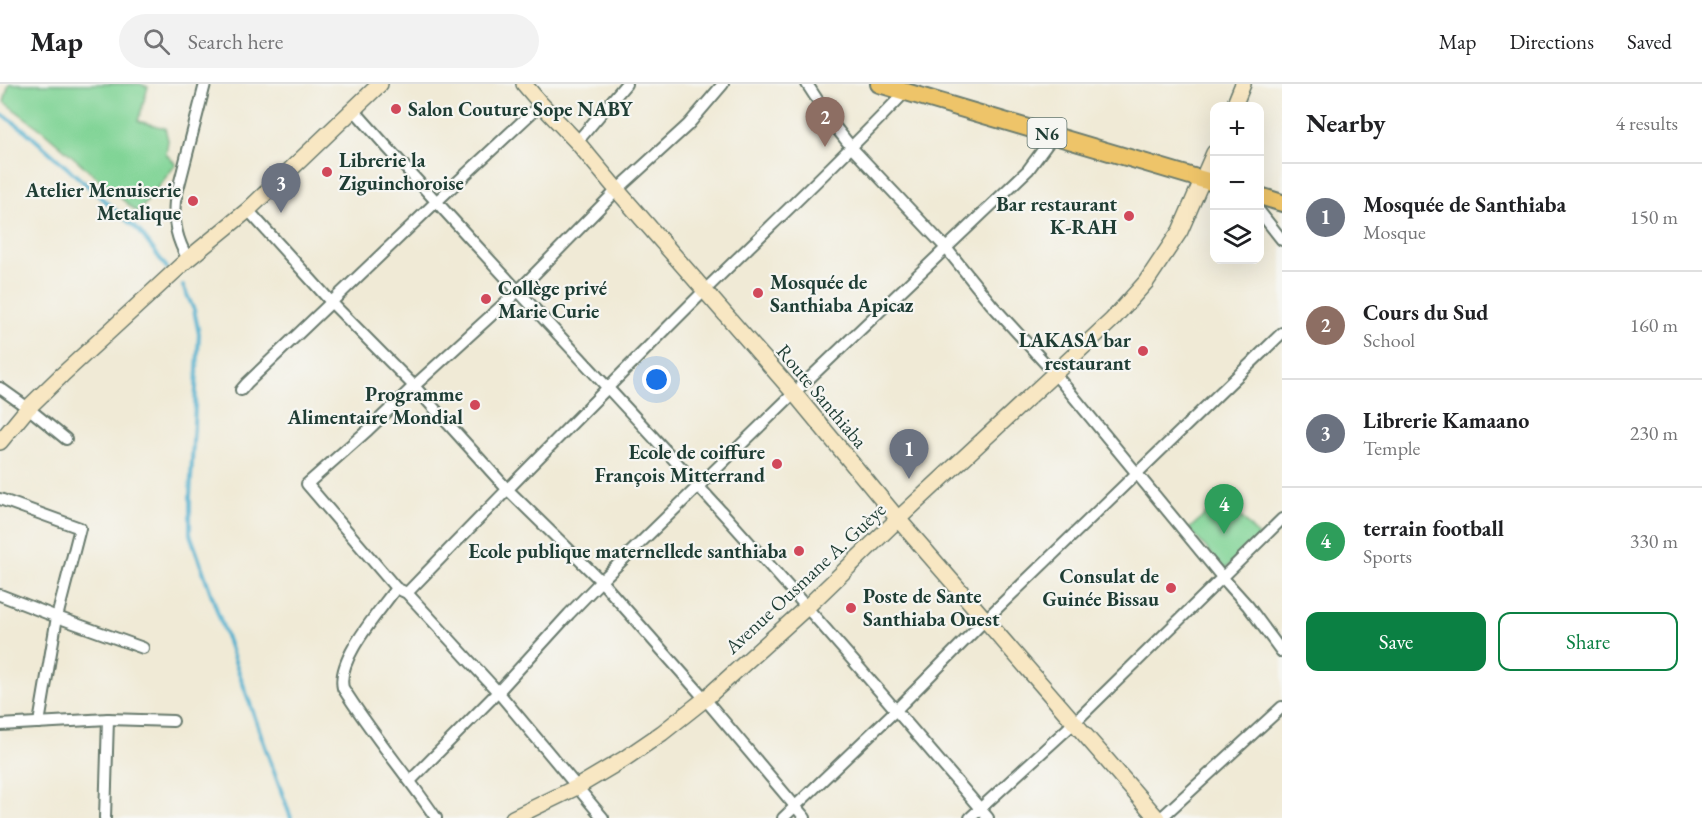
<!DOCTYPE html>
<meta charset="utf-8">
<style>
:root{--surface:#fff;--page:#f2f2f2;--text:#202124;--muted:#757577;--line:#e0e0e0;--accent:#0b8043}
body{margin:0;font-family:"EB Garamond",serif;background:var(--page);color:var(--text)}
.controls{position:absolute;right:18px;top:18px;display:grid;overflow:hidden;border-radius:12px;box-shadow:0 6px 24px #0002}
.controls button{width:54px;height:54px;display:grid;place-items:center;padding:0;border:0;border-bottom:2px solid var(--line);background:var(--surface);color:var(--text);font:30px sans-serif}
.you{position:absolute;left:657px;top:296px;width:21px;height:21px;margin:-15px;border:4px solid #fff;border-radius:50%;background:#1a73e8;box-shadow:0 0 0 9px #1a73e833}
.badge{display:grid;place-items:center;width:39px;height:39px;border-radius:50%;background:var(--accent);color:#fff;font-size:20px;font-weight:700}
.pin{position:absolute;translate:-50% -50px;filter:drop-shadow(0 2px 3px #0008)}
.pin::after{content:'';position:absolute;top:32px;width:21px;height:18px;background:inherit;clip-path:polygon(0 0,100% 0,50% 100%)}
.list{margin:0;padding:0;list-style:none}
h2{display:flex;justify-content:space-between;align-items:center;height:78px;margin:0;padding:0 24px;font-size:26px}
h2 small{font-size:20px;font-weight:400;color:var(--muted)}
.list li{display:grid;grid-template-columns:39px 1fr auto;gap:18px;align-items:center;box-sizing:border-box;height:108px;padding:0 24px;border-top:2px solid var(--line)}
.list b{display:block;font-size:22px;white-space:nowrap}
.list p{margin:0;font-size:20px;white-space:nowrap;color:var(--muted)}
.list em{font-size:20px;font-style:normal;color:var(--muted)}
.actions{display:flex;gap:12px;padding:18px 24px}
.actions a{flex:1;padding:14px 0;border:2px solid var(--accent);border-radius:12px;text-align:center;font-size:21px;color:var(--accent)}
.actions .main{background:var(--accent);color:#fff}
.icon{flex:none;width:33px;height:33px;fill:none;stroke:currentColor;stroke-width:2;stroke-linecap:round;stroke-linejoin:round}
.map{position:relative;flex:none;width:1282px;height:734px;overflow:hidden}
header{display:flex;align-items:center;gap:36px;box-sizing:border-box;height:84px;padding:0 30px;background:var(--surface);border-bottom:2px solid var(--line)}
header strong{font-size:28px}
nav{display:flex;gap:33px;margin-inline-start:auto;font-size:21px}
.search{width:420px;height:54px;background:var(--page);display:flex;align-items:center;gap:15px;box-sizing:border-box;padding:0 21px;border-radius:33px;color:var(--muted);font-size:22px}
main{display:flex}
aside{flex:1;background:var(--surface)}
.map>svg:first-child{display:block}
.green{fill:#81d496;stroke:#508865;stroke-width:1.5}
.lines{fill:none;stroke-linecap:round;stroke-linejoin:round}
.stream{stroke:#4eafcd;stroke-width:4}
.street-casing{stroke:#687a6d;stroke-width:14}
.secondary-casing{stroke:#687a6d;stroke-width:18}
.primary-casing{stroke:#687a6d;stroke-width:20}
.street{stroke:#fff;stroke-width:10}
.secondary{stroke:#f8e7c3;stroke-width:15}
.primary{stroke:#eec469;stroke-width:16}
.poi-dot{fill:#d1495b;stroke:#f6f6f2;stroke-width:2}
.labels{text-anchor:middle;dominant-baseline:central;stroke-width:4.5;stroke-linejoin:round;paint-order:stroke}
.shield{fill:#f6f6f2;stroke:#60746d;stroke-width:1.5}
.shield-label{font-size:18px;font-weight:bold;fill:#1f3d34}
.poi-label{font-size:20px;font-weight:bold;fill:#1f3d34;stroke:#f6f6f2;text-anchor:end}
.street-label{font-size:20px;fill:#1f3d34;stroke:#f6f6f2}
</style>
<header>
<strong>Map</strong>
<div class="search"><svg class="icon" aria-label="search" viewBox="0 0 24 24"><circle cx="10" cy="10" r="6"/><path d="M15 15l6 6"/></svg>Search here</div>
<nav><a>Map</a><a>Directions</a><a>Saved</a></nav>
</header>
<main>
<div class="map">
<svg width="1282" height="734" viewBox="0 0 1282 734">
<rect width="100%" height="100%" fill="#f6f6f2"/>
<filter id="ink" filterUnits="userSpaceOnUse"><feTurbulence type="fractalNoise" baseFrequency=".0167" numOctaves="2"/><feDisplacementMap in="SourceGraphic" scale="12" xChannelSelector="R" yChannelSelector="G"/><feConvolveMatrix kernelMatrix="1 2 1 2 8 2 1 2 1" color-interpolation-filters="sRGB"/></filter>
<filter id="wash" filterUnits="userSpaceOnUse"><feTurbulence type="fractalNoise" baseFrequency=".008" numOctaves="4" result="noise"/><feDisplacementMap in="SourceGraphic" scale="24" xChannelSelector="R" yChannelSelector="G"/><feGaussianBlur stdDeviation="1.35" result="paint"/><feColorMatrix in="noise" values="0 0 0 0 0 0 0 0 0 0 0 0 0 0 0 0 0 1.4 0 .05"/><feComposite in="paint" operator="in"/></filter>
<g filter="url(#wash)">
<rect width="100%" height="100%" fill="#f0ead6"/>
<!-- green -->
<g class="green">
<path d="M9,0h131l8,3 -10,34 27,7 3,12 -2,14 10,10 -38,49 -95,-82 -39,-29z"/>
<path d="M1224,414l36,40 -35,31 -36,-40z"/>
</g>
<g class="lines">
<!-- stream -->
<g class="stream">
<path d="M3,31l19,13 118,104 27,36"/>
<path d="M183,202l11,24 5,24 -9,162v38l82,232 19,52"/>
</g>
</g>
</g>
<g filter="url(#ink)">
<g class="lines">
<!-- street casing -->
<g class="street-casing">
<g id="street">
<path d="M807,0l26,40 19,24 94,100 45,56 64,70 167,203 26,29 34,46"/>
<path d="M354,26c113,128 230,251 345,377 99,108 194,219 289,331"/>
<path d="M577,58l49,-58"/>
<path d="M248,126l84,93 82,83 93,103 94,92 104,118 100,119"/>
<path d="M1260,128l22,28"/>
<path d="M188,175c-11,-19 -15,-36 -13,-58l30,-117"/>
<path d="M0,304l28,20 38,31"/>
<path d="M241,306l6,-7 189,-181 105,-98"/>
<path d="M0,415l80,29 -23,89 -18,106"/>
<path d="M396,504c-16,23 -60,71 -53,100 28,45 63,86 93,130"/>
<path d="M407,509c98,-102 197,-202 296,-301 68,-67 138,-132 203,-201"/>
<path d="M0,511l57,22 86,31"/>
<path d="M0,641l108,-6 65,2"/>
<path d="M410,697l88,-89 71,-78 32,-33 193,-188 234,-223 26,-35"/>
<path d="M105,734l3,-99"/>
<path d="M603,734l-105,-126 -91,-99 -11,-5 -89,-104 61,-54 46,-44 104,-95 99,-101 71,-65 35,-41"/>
<path d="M783,734l113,-108 89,-90 297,-287"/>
<path d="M970,734l105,-96 207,-203"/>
<path d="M1161,734l121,-111"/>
</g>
</g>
<!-- secondary casing -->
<g class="secondary-casing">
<g id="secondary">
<path d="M524,0l17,20 36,38 40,48 177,203 104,126 259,299"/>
<path d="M1234,22l9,-22"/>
<path d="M0,358l28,-34 34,-33 126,-116 60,-49 132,-126"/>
<path d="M513,734l64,-31 47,-28 38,-26 43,-34 102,-92 91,-88 214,-199 34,-38 34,-51 34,-78"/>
</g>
</g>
<!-- primary casing -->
<g class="primary-casing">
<g id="primary">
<path d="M879,0l335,99"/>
<path d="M1260,112l22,7"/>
</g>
</g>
<!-- street -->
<use href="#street" class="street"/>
<!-- secondary -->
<use href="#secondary" class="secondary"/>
<!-- primary -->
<use href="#primary" class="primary"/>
</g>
</g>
<!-- markers -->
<g class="poi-dot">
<circle cx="396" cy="25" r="6"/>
<circle cx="327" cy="88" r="6"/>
<circle cx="193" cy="117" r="6"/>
<circle cx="1129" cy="132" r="6"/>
<circle cx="758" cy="209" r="6"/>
<circle cx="486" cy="215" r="6"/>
<circle cx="1143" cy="267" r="6"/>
<circle cx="475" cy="321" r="6"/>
<circle cx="777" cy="380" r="6"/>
<circle cx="799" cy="467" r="6"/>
<circle cx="1171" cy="504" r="6"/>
<circle cx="851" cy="524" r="6"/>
</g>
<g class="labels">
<!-- shield labels -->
<rect class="shield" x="1027.5" y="34" width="39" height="30" rx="4.5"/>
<g class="shield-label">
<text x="1047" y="49">N6</text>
</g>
<!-- poi labels -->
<g class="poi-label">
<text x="408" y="25" text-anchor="start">Salon Couture Sope NABY</text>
<text x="339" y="76" text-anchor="start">Librerie la<tspan x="339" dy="23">Ziguinchoroise</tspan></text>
<text x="181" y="106">Atelier Menuiserie<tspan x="181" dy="23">Metalique</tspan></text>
<text x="1117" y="120">Bar restaurant<tspan x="1117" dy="23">K-RAH</tspan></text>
<text x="770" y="198" text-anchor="start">Mosquée de<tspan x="770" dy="23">Santhiaba Apicaz</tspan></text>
<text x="498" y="204" text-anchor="start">Collège privé<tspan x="498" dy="23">Marie Curie</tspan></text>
<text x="1131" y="256">LAKASA bar<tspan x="1131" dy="23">restaurant</tspan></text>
<text x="463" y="310">Programme<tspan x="463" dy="23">Alimentaire Mondial</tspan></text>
<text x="765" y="368">Ecole de coiffure<tspan x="765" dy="23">François Mitterrand</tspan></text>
<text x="787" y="467">Ecole publique maternellede santhiaba</text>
<text x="1159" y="492">Consulat de<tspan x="1159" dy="23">Guinée Bissau</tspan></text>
<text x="863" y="512" text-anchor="start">Poste de Sante<tspan x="863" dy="23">Santhiaba Ouest</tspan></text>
</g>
<!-- street labels -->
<g class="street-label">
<text transform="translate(822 312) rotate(50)">Route Santhiaba</text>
<text transform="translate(805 494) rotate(-43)">Avenue Ousmane A. Guèye</text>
</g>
</g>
</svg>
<div class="controls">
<button>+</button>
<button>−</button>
<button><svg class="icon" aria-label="layers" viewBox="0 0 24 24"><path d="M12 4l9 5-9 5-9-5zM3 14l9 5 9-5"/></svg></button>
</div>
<div class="you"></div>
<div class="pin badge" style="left:909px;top:395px;background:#6b7280">1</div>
<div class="pin badge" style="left:825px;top:63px;background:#8d6e63">2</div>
<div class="pin badge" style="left:281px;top:129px;background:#6b7280">3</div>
<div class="pin badge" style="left:1224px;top:450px;background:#2e9e5b">4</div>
</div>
<aside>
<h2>Nearby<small>4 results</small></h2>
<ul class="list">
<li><span class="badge" style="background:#6b7280">1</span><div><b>Mosquée de Santhiaba</b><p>Mosque</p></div><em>150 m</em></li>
<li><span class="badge" style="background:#8d6e63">2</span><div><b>Cours du Sud</b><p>School</p></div><em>160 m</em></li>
<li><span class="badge" style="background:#6b7280">3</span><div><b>Librerie Kamaano</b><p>Temple</p></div><em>230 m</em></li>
<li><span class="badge" style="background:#2e9e5b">4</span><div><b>terrain football</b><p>Sports</p></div><em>330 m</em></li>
</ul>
<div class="actions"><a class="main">Save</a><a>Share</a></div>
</aside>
</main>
